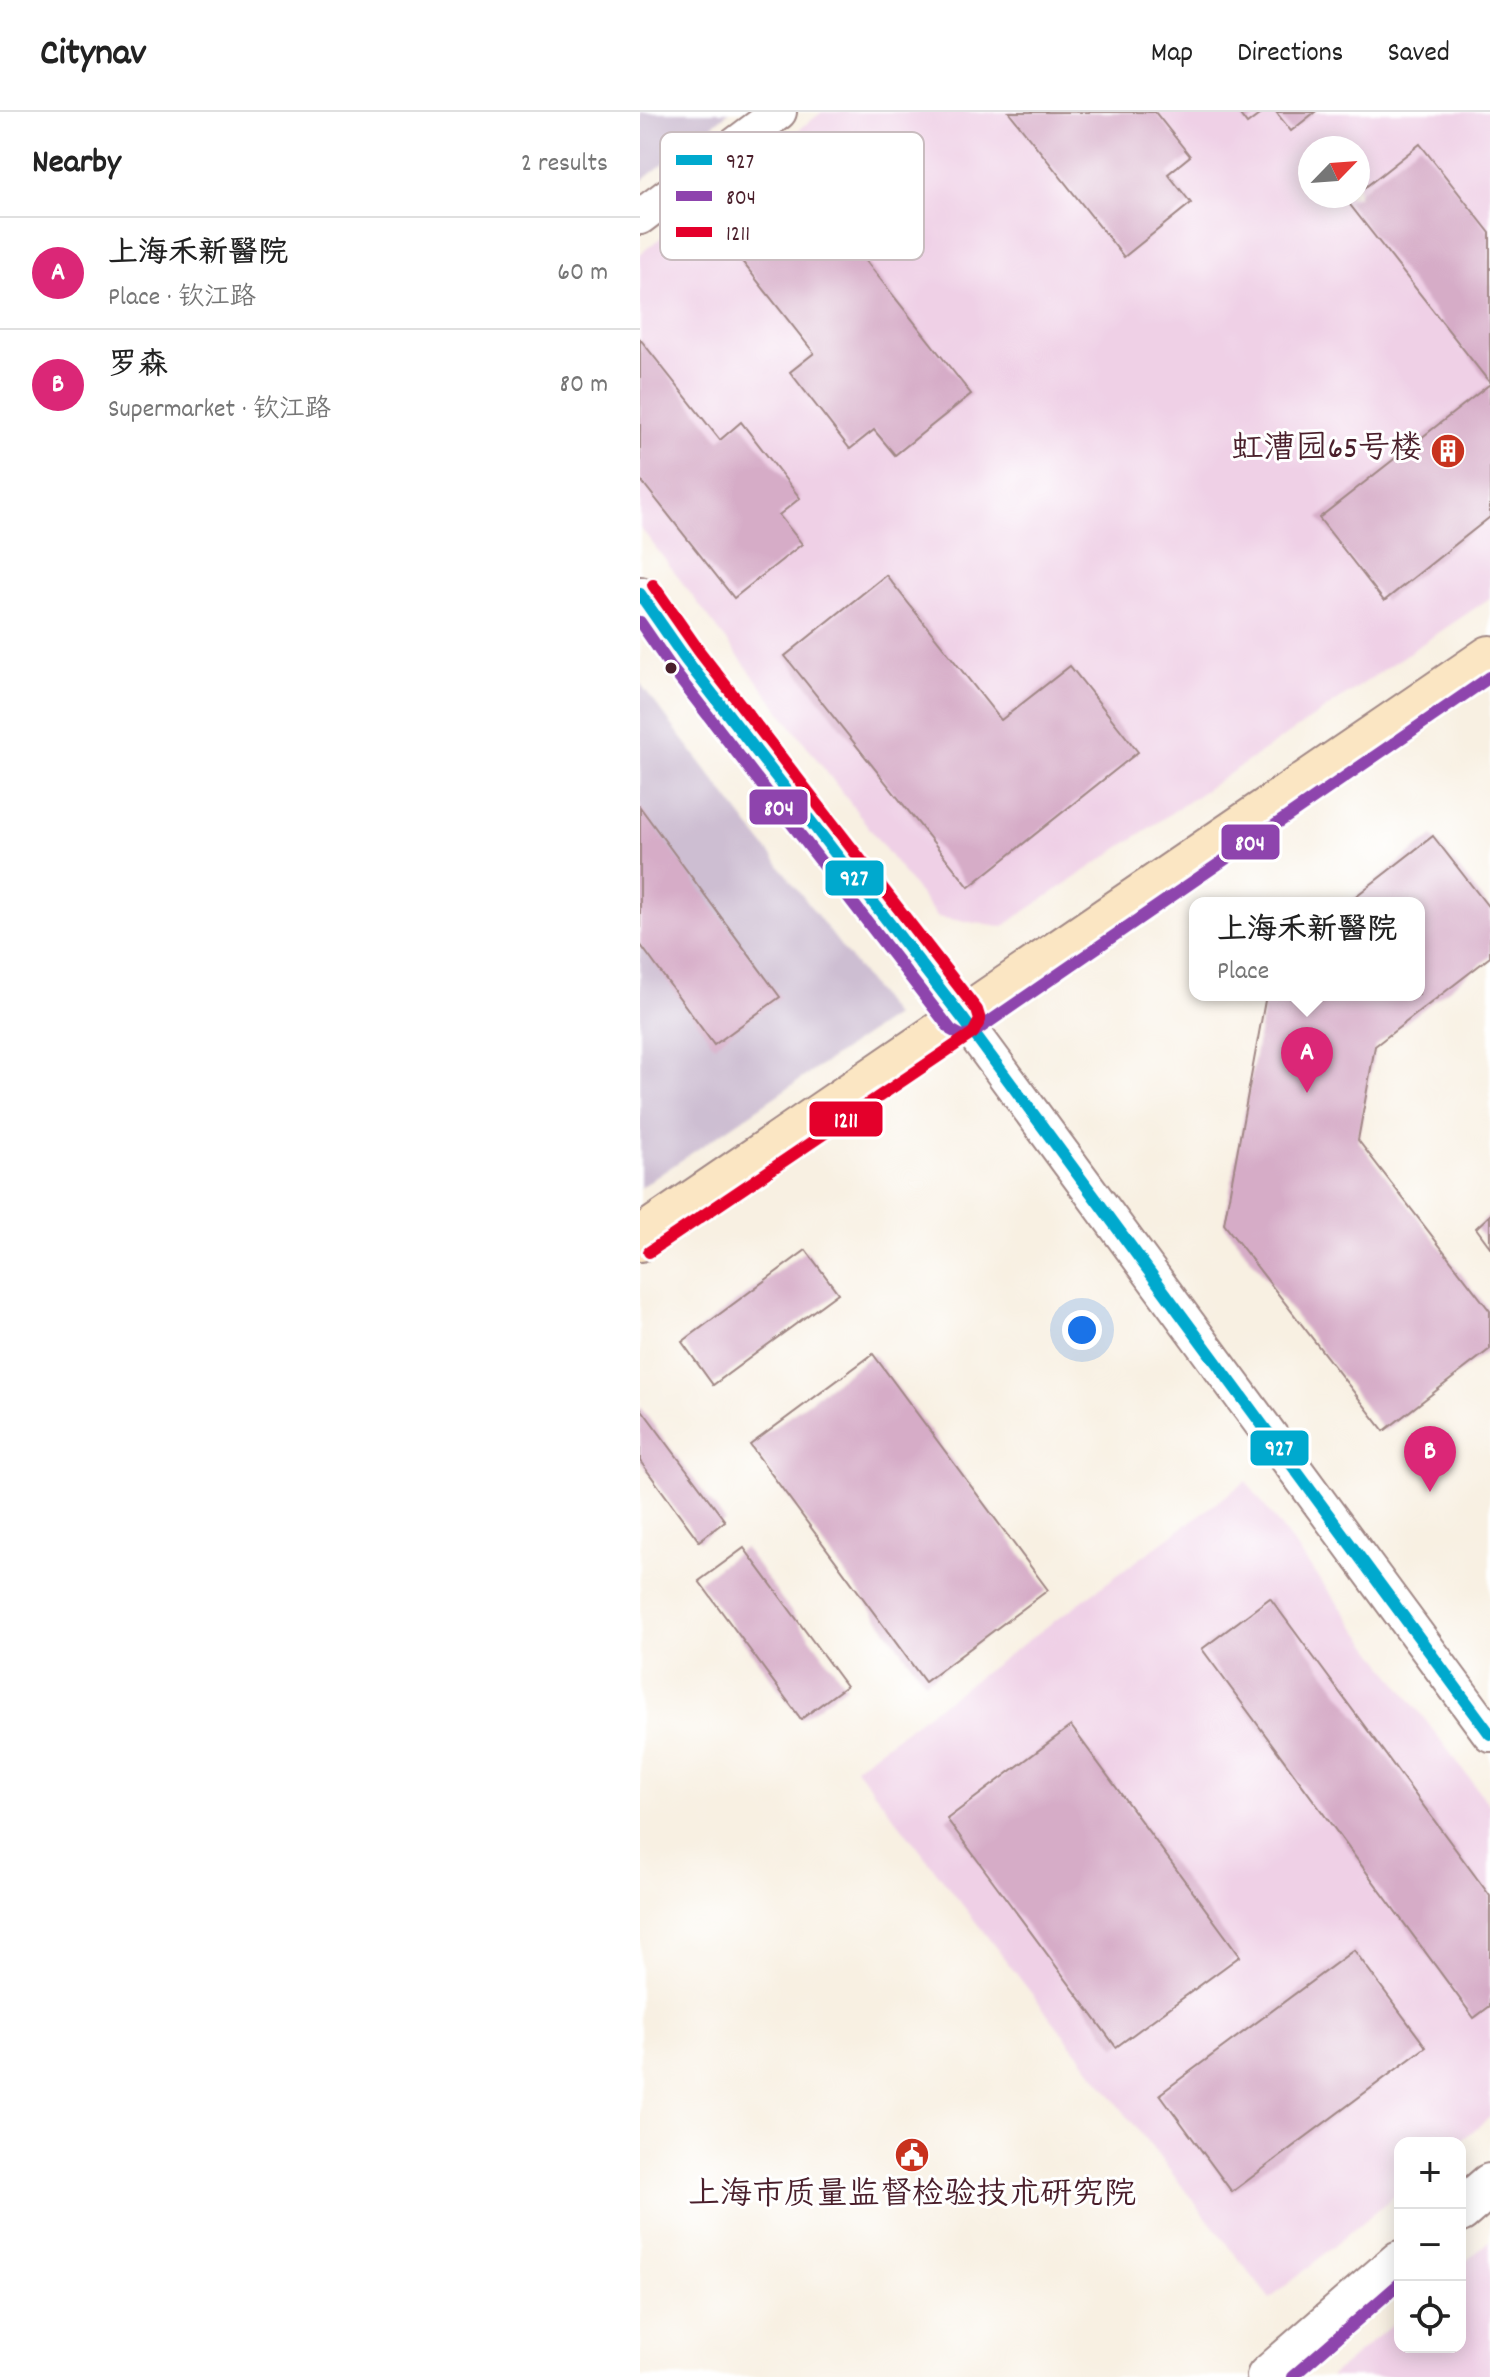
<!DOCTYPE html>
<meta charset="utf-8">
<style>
:root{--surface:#fff;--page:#f6f6f6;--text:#222;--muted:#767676;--line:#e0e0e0;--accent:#db2777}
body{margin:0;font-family:Dekko,"LXGW WenKai TC",sans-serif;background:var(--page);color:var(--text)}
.controls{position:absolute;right:24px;bottom:24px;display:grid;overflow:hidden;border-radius:16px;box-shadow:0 4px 20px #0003}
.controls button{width:72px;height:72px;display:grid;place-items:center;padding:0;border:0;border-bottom:2px solid var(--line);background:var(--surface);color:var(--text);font:40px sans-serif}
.compass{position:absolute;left:658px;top:24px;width:72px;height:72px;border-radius:50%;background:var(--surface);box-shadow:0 4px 20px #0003;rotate:65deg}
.you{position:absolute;left:442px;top:1218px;width:28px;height:28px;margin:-20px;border:6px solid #fff;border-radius:50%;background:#1a73e8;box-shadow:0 0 0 12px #1a73e833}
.badge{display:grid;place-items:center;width:52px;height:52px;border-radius:50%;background:var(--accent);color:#fff;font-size:26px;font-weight:700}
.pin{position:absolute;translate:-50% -66px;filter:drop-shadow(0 2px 4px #0008)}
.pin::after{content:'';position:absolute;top:42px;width:28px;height:24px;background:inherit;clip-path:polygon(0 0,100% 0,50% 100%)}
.popup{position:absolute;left:549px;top:785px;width:236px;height:104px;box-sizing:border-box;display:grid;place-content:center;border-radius:16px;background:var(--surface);filter:drop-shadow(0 2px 6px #0005);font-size:26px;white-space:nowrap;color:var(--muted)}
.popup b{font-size:30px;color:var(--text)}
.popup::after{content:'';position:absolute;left:50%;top:100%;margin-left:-16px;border:16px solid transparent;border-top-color:var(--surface)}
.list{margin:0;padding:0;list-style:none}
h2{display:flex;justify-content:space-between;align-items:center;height:104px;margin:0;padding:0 32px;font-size:34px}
h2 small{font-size:26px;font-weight:400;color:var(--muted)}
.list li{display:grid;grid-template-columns:52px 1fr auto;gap:24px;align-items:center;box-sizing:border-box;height:112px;padding:0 32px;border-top:2px solid var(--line)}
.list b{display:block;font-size:30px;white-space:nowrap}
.list p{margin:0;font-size:26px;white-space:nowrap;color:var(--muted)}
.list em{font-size:26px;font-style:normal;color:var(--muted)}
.icon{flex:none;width:44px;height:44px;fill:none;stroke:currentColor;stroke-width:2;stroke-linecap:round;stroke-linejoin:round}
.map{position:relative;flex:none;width:850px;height:2265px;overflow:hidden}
header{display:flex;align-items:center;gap:48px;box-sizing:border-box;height:112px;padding:0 40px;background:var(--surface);border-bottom:2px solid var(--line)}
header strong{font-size:38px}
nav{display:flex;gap:44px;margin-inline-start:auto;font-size:28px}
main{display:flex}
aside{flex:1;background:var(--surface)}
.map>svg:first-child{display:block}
.built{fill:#efd0e6;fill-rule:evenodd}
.industrial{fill:#cdbed2}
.building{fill:#d6acc7}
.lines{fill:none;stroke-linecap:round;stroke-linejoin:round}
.minor-casing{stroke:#a18886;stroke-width:38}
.tertiary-casing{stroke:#a18886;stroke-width:46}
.secondary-casing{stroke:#a18886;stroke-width:48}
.minor{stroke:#fff;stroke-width:34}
.tertiary{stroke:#fff;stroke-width:42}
.secondary{stroke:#fbe6c3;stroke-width:44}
.bus-1-casing{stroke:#fff;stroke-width:18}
.bus-2-casing{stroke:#fff;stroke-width:18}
.bus-3-casing{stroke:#fff;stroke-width:18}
.bus-1{stroke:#00a9ce;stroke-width:12}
.bus-2{stroke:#8e44ad;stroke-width:12}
.bus-3{stroke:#e4002b;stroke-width:12}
.bus-dot{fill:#4a1f2b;stroke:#fff;stroke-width:3}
.labels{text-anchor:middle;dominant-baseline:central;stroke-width:6;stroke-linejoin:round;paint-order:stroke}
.poi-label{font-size:32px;fill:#4a1f2b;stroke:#fff;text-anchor:end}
.key{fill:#fff;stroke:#c9bcbf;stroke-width:2}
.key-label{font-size:22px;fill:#4a1f2b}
.line-badge{stroke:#fff;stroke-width:3}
.badge-label{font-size:22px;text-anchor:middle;font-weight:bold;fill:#fff}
</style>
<header>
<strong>Citynav</strong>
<nav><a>Map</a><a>Directions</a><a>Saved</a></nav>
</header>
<main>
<aside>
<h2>Nearby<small>2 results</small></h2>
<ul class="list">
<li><span class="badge">A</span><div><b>上海禾新醫院</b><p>Place · 钦江路</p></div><em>60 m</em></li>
<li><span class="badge">B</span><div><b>罗森</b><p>Supermarket · 钦江路</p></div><em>80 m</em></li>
</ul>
</aside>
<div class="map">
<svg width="850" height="2265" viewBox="0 0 850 2265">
<rect width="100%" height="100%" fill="#fff"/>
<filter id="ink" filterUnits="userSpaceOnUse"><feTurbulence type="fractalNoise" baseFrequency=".0125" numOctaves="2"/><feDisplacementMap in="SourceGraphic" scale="16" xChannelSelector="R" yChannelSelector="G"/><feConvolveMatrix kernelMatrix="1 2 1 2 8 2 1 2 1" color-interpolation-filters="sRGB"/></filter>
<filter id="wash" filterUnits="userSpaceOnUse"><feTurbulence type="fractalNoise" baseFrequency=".006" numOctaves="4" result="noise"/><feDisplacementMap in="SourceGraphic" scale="32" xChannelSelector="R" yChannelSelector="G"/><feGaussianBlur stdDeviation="1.8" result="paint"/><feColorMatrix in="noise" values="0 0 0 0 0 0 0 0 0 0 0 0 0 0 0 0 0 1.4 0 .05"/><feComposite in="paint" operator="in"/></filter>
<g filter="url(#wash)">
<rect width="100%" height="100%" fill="#f8f0e2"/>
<!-- built -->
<g class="built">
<path d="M182,0h668v486l-488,329 -65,-10 -297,-390v-273zM670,36h48v48h-48z"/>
<path d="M606,1369l244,325v311l-32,26h-58v48l-130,108 -415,-532z"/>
<path d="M850,2129v136h-160l70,-59v29h60v-81z"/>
</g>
<!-- industrial -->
<g class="industrial">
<path d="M0,0h89l-89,70z"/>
<path d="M0,571l254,333 -254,172z"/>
</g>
<g id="blocks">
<!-- building -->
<g class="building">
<path d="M369,0h146l35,44 -22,18 23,29 -67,54z"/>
<path d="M598,0h25l-16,12z"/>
<path d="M636,0h39l-24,19z"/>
<path d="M780,32l70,89v150l-143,-182 11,-5v-3z"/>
<path d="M155,59l176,223 -76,61 -21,-25 -24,19 -60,-77 24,-19 -95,-121z"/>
<path d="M0,227l80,101 21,-18 59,76 -21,17 23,29 -68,54 -94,-119z"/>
<path d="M850,272v133l-106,84 -65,-83z"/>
<path d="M246,463l115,145 69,-54 68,86 -169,135 -184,-231z"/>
<path d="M0,695l140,190 -66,48 -74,-101z"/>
<path d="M793,724l57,73v48l-115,89 -17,94 132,171v38l-106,82 -160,-207 42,-229h153v-92h-72z"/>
<path d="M850,1103v32l-14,-19z"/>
<path d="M166,1138l32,43 -125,92 -31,-43z"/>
<path d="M233,1242l175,236 -123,92 -175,-237z"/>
<path d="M0,1295l85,114 -26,20 -59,-80z"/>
<path d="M104,1436l102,138 -45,33 -102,-138z"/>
<path d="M630,1486l220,298v110l-16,12 -272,-369z"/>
<path d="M431,1614l169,230 -124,91 -169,-228z"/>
<path d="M714,1838l72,97 -194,145 -72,-98z"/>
</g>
</g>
</g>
<g filter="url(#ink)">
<use href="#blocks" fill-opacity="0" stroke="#a18886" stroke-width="2"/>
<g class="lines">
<!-- minor casing -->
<g class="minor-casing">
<g id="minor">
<path d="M0,105l139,-105"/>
<path d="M0,482l46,66 278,360 526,714"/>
</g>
</g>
<!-- tertiary casing -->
<g class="tertiary-casing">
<g id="tertiary">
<path d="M820,2099l30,-26"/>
<path d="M628,2265l132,-115"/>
</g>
</g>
<!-- secondary casing -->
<g class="secondary-casing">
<path id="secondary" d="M0,1127l850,-581"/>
</g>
<!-- minor -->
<use href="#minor" class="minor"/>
<!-- tertiary -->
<use href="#tertiary" class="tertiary"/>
<!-- secondary -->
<use href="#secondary" class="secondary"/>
<!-- bus-1 casing -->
<g class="bus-1-casing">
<path id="bus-1" d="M0,482l46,66 278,360 526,714"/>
</g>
<!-- bus-2 casing -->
<g class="bus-2-casing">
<g id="bus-2">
<path d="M0,510l33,48 278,360 11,6 11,-3 517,-356"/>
<path d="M652,2265l108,-94"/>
</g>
</g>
<!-- bus-3 casing -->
<g class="bus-3-casing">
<path id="bus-3" d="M9,1140l324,-219 7,-13 -3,-10 -278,-359 -46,-66"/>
</g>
<!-- bus-1 -->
<use href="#bus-1" class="bus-1"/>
<!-- bus-2 -->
<use href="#bus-2" class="bus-2"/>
<!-- bus-3 -->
<use href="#bus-3" class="bus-3"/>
</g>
</g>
<!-- icons -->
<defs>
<g id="building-disc" transform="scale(1.8)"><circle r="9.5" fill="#c8321e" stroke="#fff"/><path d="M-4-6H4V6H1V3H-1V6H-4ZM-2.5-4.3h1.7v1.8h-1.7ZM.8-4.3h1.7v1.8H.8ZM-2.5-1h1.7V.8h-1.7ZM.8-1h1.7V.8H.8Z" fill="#fff"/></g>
<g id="civic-disc" transform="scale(1.8)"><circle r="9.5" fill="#c8321e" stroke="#fff"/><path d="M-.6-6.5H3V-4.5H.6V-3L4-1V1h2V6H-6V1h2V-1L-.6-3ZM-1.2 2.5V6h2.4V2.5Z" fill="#fff"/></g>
</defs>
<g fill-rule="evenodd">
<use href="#building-disc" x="808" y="339"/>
<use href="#civic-disc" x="272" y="2043"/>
</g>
<!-- markers -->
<circle class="bus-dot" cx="31" cy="556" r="7"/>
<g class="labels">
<!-- poi labels -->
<g class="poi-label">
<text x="782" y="339">虹漕园65号楼</text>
<text x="272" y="2085" text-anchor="middle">上海市质量监督检验技术研究院</text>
</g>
</g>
<!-- legend -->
<rect x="20" y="20" width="264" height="128" rx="12" class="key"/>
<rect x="36" y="43" width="36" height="10" fill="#00a9ce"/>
<rect x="36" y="79" width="36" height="10" fill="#8e44ad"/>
<rect x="36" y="115" width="36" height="10" fill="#e4002b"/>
<g class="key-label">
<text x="86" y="56">927</text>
<text x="86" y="92">804</text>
<text x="86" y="128">1211</text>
</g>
<g class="line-badge">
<rect x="108" y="676" width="61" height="38" rx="8" fill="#8e44ad"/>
<rect x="580" y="711" width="61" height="38" rx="8" fill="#8e44ad"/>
<rect x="184" y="747" width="61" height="38" rx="8" fill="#00a9ce"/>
<rect x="168" y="988" width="76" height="38" rx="8" fill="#e4002b"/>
<rect x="609" y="1317" width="61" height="38" rx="8" fill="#00a9ce"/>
</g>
<g class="badge-label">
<text x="139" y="703">804</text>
<text x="610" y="738">804</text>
<text x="214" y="773">927</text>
<text x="206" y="1015">1211</text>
<text x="639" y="1343">927</text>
</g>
</svg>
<div class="controls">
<button>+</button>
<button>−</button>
<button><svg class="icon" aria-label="locate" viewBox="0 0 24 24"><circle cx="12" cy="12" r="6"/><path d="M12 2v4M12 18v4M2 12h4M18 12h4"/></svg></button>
</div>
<svg class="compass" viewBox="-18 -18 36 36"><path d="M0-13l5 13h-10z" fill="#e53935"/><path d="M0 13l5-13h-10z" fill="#767676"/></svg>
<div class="you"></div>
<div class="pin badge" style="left:667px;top:981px">A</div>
<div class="popup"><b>上海禾新醫院</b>Place</div>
<div class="pin badge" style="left:790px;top:1380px">B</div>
</div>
</main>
